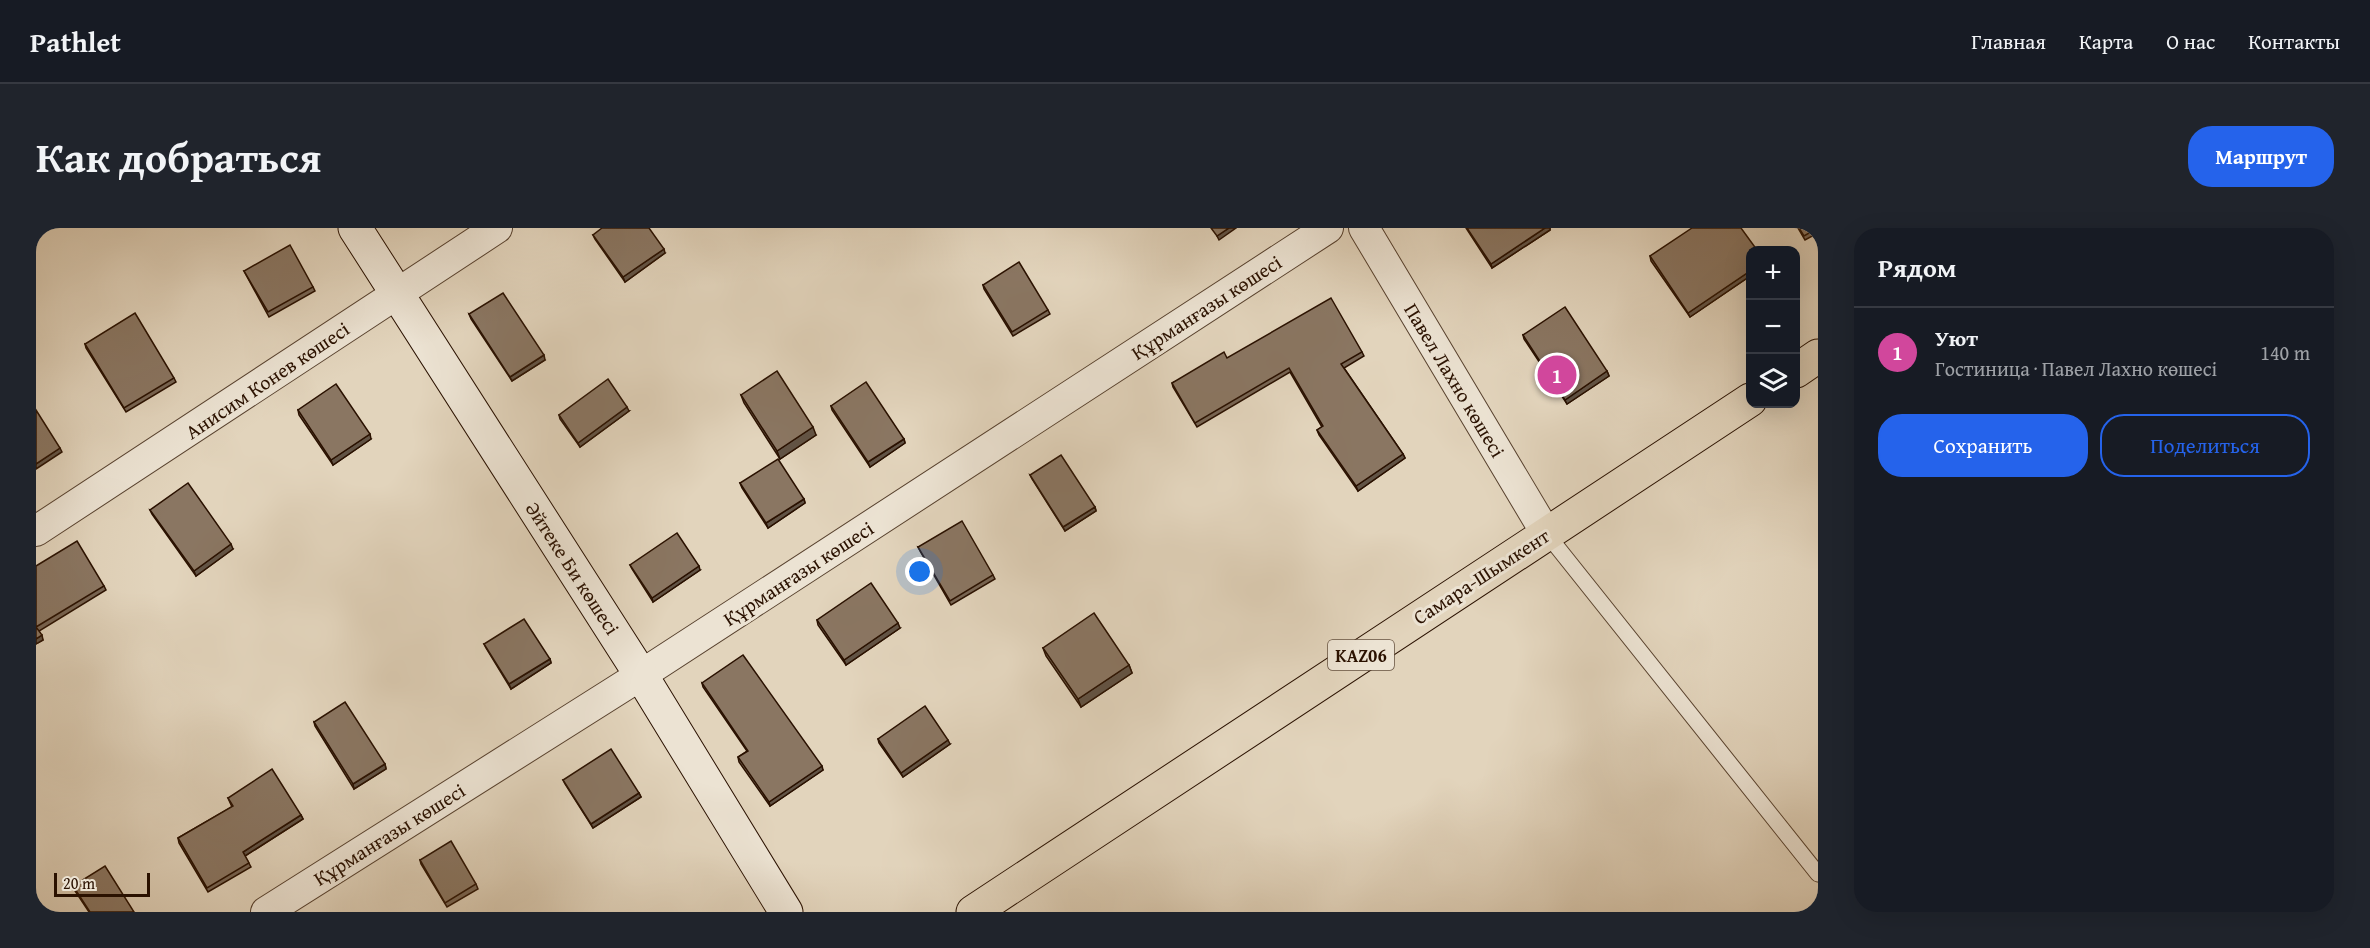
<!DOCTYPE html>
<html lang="ru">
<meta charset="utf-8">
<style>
:root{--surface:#171b24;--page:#20242c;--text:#f1f3f6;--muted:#9ea1a6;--line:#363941;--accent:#2563eb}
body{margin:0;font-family:"Gentium Book Plus",serif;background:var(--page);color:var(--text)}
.controls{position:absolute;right:18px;top:18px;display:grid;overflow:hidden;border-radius:12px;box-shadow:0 6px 24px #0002}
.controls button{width:54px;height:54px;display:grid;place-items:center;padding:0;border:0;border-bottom:2px solid var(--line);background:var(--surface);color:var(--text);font:30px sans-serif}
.scale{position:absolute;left:18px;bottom:15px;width:96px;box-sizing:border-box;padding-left:6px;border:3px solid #2a1100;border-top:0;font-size:16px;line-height:21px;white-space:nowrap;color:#2a1100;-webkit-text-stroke:4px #ece3d3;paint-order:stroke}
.you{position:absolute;left:884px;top:344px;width:21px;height:21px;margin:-15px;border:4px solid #fff;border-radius:50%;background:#1a73e8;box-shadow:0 0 0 9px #1a73e833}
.badge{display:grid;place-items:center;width:39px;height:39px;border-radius:50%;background:var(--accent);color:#fff;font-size:20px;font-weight:700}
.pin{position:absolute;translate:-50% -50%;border:3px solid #fff;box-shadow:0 2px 6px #0006}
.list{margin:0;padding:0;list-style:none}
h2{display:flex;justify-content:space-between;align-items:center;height:78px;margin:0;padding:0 24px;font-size:26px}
h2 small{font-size:20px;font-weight:400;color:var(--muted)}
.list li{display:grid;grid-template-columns:39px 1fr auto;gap:18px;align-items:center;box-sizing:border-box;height:90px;padding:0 24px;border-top:2px solid var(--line)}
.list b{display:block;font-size:22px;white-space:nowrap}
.list p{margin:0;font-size:20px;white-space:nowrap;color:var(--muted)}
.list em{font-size:20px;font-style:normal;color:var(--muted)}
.actions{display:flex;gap:12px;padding:18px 24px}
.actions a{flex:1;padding:14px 0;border:2px solid var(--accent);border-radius:24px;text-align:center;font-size:21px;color:var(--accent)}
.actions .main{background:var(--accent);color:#fff}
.icon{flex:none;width:33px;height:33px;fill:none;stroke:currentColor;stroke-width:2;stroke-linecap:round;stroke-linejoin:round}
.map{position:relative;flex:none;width:1782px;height:684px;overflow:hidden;border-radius:24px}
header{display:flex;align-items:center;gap:36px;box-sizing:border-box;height:84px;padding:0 30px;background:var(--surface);border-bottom:2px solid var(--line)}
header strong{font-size:28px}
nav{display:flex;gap:33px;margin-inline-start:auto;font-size:21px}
.intro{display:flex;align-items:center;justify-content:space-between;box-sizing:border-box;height:144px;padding:0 36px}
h1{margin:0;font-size:42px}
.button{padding:15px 27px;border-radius:24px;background:var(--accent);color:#fff;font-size:21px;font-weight:700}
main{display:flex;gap:36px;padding:0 36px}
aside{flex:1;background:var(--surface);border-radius:24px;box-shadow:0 6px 24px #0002}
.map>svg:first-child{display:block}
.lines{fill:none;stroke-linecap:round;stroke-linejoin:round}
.lane-casing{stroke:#58422f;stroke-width:17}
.street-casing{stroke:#58422f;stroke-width:32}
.secondary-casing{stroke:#2a1100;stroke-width:35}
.highway-casing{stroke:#2a1100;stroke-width:35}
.lane{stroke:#ece3d3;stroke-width:15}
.street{stroke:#ece3d3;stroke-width:30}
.secondary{stroke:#ece3d3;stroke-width:33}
.highway{stroke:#e2d4bc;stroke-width:33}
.wall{fill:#776554;stroke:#2a1100;stroke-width:1.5}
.shaded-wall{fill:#615345;stroke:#2a1100;stroke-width:1.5}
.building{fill:#8a7662;stroke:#2a1100;stroke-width:1.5}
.labels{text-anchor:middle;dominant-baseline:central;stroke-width:6;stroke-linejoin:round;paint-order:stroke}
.shield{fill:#ece3d3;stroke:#64503f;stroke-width:1.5}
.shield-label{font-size:18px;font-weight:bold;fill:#2a1100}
.street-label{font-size:20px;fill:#2a1100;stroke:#ece3d3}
</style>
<header>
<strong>Pathlet</strong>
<nav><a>Главная</a><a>Карта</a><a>О нас</a><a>Контакты</a></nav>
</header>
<div class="intro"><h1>Как добраться</h1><a class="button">Маршрут</a></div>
<main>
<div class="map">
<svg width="1782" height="684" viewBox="0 0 1782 684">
<rect width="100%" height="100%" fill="#e2d4bc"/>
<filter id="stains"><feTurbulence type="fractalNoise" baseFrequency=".00333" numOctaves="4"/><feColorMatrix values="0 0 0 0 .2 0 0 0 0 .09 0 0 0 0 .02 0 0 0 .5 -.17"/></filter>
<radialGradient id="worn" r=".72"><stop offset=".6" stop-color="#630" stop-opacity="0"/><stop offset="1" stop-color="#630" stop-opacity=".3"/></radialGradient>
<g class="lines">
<!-- lane casing -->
<g class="lane-casing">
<path id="lane" d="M1510,305l272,341"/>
</g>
<!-- street casing -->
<g class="street-casing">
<g id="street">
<path d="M1328,0l182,305"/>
<path d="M0,303l461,-303"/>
<path d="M230,684l375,-237 687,-447"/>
</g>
</g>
<!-- secondary casing -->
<g class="secondary-casing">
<path id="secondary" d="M319,0l286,447 145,237"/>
</g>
<!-- highway casing -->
<g class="highway-casing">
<g id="highway">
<path d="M1760,143l22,-15"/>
<path d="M937,684l777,-512"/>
</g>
</g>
<!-- lane -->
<use href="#lane" class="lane"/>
<!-- street -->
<use href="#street" class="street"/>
<!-- secondary -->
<use href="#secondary" class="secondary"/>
<!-- highway -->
<use href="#highway" class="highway"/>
</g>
<!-- wall -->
<g class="wall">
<path d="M1430,0h84v2l-58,38z"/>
<path d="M1762,0h20v5l-13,7z"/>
<path d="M557,7l72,18 -40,29 -30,-43z"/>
<path d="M1714,22v26l-60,41 -39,-56 -1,-5z"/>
<path d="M208,43l69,16 2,4 -46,26z"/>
<path d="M947,57l65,25 2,4 -37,22 -29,-47z"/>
<path d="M433,86l76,46 -33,21 -41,-62z"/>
<path d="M1487,107l84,36 2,5 -42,28 -43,-65z"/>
<path d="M49,116l89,34 2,4 -50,30 -40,-64z"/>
<path d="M1326,124l2,4 -20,12 59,86 2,4 -47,33 -39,-56 -2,-5 5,-3 -32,-55 -93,55 -24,-40 -1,-4 55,-25z"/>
<path d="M705,167l75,40 -36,24 -36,-56z"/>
<path d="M795,178l73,33 1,4 -35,24 -38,-57z"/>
<path d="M262,182l73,29 -38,26 -34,-50z"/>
<path d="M593,183l-49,36 -20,-28 -1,-4z"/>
<path d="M994,247l65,32 1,4 -31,20 -33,-52z"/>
<path d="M704,255l64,16 1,4 -37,25 -26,-40z"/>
<path d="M114,282l83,39 -37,27 -44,-62z"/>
<path d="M882,319l75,28 2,4 -44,26 -31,-54z"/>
<path d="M594,337l70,5 -47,32 -21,-33z"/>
<path d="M0,338l68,20 2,4 -67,41 4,9 -7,4z"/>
<path d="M781,392l83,8 -54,37 -28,-40z"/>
<path d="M448,416l66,15 1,4 -40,26 -25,-41z"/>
<path d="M1007,420l86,17 3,8 -51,34 -35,-51z"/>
<path d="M666,455l121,87 -53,36 -31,-44 -1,-5 9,-6 -44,-64z"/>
<path d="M278,494l71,42 1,5 -32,20 -39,-63z"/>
<path d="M842,511l72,5 -47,33 -24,-34z"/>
<path d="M527,552l76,13 2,4 -48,31 -28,-44z"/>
<path d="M192,570l73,17 2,4 -58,37 6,11 -43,25 -29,-49 -1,-5 54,-31z"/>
<path d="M384,632l56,24 2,5 -31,18 -26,-43z"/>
<path d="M37,658l61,26h-45l-14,-21z"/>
</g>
<!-- shaded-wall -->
<g class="shaded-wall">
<path d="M1193,0h7l-17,12 -2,-4z"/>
<path d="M1509,0h5v2l-58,38 -1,-4z"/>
<path d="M628,21l1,4 -40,29 -2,-5z"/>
<path d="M1714,43v5l-60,41 -2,-4z"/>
<path d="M508,127l1,5 -33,21 -2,-4z"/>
<path d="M1571,143l2,5 -42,28 -2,-4z"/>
<path d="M591,179l2,4 -49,36 -2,-4z"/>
<path d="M777,199l3,8 -36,24 -3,-8z"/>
<path d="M334,206l1,5 -38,26 -2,-5z"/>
<path d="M868,211l1,4 -35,24 -2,-5z"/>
<path d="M24,220l2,4 -26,17v-5z"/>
<path d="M1367,226l2,4 -47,33 -2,-5z"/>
<path d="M768,271l1,4 -37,25 -2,-5z"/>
<path d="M1059,279l1,4 -31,20 -2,-4z"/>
<path d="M195,316l2,5 -37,27 -2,-5z"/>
<path d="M663,338l1,4 -47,32 -1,-4z"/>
<path d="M862,395l2,5 -54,37 -2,-5z"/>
<path d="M6,407l1,5 -7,4v-5z"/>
<path d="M514,431l1,4 -40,26 -2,-5z"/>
<path d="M1093,437l3,8 -51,34 -3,-8z"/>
<path d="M912,512l2,4 -47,33 -2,-4z"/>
<path d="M349,536l1,5 -32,20 -1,-5z"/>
<path d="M786,538l1,4 -53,36 -1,-4z"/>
<path d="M603,565l2,4 -48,31 -2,-4z"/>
<path d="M265,587l2,4 -58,37 -2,-4z"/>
</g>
<!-- building -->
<g class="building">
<path d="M566,0h47l15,21 -41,28 -30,-42z"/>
<path d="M1175,0h18l-12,8z"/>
<path d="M1431,0h78l-54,36z"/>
<path d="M1656,0h49l16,22h-7v21l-62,42 -38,-57z"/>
<path d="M1763,0h19l-14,8z"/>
<path d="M254,17l23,42 -45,25 -24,-41z"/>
<path d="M983,34l29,48 -36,22 -29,-47z"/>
<path d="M467,65l41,62 -34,22 -41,-63z"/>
<path d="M1295,70l31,54 -21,12 62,90 -47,32 -39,-56 6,-4 -34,-58 -94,55 -23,-40 52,-31 3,6z"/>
<path d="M1529,79l42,64 -42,29 -42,-65z"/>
<path d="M99,85l39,65 -50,30 -39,-64z"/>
<path d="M741,143l36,56 -36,24 -36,-56z"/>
<path d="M572,151l19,28 -49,36 -19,-28z"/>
<path d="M830,154l38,57 -36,23 -37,-56z"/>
<path d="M300,156l34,50 -39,26 -33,-50z"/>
<path d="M0,182l24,38 -24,16z"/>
<path d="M1025,227l34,52 -32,20 -33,-52z"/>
<path d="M742,231l26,40 -38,24 -26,-40z"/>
<path d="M152,255l43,61 -37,27 -44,-61z"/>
<path d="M926,293l31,54 -43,26 -32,-54z"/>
<path d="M641,305l22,33 -47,32 -22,-33z"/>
<path d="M41,313l27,45 -68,41 6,8 -6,4v-73z"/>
<path d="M835,355l27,40 -54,37 -27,-40z"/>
<path d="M1058,385l35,52 -51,34 -35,-51z"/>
<path d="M488,391l26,40 -41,25 -25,-40z"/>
<path d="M707,427l79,111 -53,36 -31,-45 10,-6 -46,-68z"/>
<path d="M309,474l40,62 -32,20 -39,-62z"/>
<path d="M889,478l23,34 -47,33 -23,-34z"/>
<path d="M575,521l28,44 -48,31 -28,-44z"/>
<path d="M236,541l29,46 -58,37 6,11 -42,25 -29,-50 55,-32 -5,-8z"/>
<path d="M415,613l25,43 -31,19 -25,-43z"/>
<path d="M69,638l29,46h-44l-17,-26z"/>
</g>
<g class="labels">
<!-- shield labels -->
<rect class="shield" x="1292" y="412" width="66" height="30" rx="4.5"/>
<g class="shield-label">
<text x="1325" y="427">KАZ06</text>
</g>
<!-- street labels -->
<g class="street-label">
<text transform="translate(1170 79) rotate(-33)">Құрманғазы көшесі</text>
<text transform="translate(231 152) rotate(-34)">Анисим Конев көшесі</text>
<text transform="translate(1419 152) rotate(59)">Павел Лахно көшесі</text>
<text transform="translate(537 340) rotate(57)">Әйтеке Би көшесі</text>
<text transform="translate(762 345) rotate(-33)">Құрманғазы көшесі</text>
<text transform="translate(1445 348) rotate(-33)">Самара-Шымкент</text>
<text transform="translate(353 606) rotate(-32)">Құрманғазы көшесі</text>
</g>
</g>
<rect width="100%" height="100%" filter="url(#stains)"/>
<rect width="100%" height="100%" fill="url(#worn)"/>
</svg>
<div class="controls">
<button>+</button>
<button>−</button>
<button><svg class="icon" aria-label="layers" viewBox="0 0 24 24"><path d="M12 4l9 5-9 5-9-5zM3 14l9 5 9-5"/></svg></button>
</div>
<div class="scale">20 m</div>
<div class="you"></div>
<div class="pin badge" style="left:1521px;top:147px;background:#d1479c">1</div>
</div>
<aside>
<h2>Рядом<small></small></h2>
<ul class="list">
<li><span class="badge" style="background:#d1479c">1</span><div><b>Уют</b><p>Гостиница · Павел Лахно көшесі</p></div><em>140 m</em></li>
</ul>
<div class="actions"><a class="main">Сохранить</a><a>Поделиться</a></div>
</aside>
</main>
